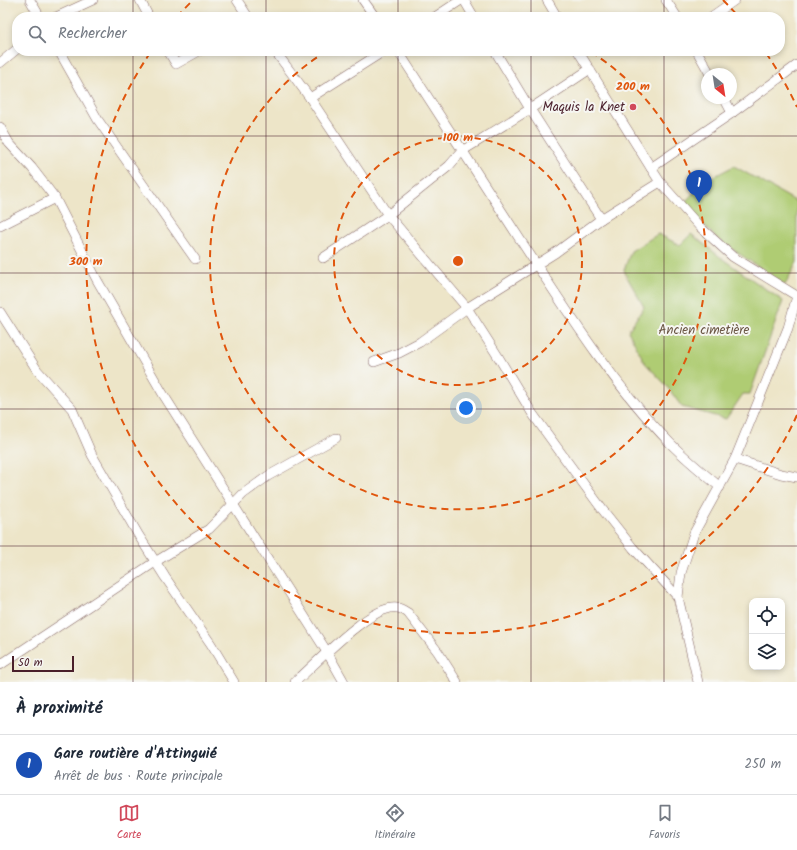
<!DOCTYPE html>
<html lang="fr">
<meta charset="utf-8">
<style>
:root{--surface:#fff;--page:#f2f2f3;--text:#1f2937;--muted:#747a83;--line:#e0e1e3;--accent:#d1495b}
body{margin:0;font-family:Kalam,sans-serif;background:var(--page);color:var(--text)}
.controls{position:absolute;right:12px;bottom:12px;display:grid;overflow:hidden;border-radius:8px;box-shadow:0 2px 6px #0003}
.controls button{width:36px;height:36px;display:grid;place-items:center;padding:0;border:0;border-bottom:1px solid var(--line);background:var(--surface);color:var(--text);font:20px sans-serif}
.compass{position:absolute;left:701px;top:68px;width:36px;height:36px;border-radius:50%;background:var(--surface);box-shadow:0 2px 6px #0003;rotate:150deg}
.scale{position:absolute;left:12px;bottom:10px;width:62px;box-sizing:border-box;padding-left:4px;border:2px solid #4a1f2b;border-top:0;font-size:11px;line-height:14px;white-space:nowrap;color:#4a1f2b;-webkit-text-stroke:3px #f6f6f2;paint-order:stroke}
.you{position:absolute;left:466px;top:408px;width:14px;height:14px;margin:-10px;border:3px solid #fff;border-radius:50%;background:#1a73e8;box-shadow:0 0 0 6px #1a73e833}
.badge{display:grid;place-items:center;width:26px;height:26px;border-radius:50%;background:var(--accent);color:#fff;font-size:13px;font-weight:700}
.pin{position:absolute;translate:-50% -33px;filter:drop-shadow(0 1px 2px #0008)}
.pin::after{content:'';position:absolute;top:21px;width:14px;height:12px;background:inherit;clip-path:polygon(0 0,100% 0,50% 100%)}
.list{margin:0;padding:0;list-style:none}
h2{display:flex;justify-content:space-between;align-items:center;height:52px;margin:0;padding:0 16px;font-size:17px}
h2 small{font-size:13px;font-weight:400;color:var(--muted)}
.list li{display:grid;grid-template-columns:26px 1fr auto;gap:12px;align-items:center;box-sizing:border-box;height:60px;padding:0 16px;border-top:1px solid var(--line)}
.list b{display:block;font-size:15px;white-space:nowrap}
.list p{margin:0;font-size:13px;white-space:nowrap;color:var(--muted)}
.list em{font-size:13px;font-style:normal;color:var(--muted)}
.icon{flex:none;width:22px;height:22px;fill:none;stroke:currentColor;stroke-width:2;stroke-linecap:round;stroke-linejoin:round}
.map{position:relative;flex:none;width:797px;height:682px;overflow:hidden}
.search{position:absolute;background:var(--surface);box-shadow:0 2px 6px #0003;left:12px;right:12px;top:12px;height:44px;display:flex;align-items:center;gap:10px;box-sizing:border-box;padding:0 14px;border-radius:16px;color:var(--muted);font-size:15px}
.sheet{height:112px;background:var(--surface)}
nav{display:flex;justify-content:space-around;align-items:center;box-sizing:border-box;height:56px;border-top:1px solid var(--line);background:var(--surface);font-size:11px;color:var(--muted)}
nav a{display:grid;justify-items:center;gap:2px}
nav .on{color:var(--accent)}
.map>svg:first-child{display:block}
.green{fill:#afcc73;stroke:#7c764f}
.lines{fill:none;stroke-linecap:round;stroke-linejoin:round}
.minor-casing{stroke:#836462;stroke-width:10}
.minor{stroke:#fff;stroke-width:9}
.grid{fill:none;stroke:#4a1f2b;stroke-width:1;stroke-opacity:0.55}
.ring{fill:none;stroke:#e0560e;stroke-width:2;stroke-dasharray:7 5}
.poi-dot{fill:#d1495b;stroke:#f6f6f2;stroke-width:1.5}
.labels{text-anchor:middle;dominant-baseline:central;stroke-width:4;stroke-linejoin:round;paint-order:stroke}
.poi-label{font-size:13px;fill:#4a1f2b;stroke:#f6f6f2;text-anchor:end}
.park-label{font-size:13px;fill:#685341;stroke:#f6f6f2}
.centre{fill:#e0560e;stroke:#f6f6f2;stroke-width:2}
.ring-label{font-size:12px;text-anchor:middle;font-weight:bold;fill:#e0560e;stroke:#f6f6f2;stroke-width:4;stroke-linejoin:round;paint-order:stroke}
</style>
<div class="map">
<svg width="797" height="682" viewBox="0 0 797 682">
<rect width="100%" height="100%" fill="#f6f6f2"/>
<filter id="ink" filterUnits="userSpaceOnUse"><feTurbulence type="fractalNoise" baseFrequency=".025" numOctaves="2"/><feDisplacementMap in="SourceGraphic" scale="8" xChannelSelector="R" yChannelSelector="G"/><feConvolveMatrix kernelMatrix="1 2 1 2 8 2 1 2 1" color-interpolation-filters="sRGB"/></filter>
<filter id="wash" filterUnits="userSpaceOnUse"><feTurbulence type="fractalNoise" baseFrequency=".012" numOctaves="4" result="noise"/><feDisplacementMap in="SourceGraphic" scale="16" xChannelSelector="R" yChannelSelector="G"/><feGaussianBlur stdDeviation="0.9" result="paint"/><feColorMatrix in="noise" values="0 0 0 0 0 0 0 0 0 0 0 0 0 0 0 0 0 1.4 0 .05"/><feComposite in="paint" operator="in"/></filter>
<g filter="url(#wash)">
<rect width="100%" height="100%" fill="#ede5c8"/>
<!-- green -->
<g class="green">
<path d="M734,166l63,36v60l-12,23 -69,-47 -32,-35 21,-22z"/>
<path d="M658,234l22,11 11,-11 33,26 59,41 -33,93h-7l-17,25 -44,-12 -17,-23 -20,-21 -17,-32 16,-24 -17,-30 -3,-7 7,-19z"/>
</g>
</g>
<g filter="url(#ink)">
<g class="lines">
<!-- minor casing -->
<g class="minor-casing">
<g id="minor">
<path d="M30,0l10,17"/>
<path d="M140,0l9,17"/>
<path d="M237,0l11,17"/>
<path d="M363,0l12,17"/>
<path d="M464,0l10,17"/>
<path d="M547,0l10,17"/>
<path d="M666,0l11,17"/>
<path d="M56,17l37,-17"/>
<path d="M435,17l26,-17"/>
<path d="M711,17l24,-17"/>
<path d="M59,51l39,69 97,139"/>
<path d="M168,51l8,13 23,-13"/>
<path d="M275,51l35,47 78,117 79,93 32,50 33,55 34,47 36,49 31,39 45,49"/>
<path d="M398,51c41,64 82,127 123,190 46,70 91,142 149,202 16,16 33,30 50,44"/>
<path d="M495,51l35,58 71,110"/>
<path d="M578,51l73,117 9,14 40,45 33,30 64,39"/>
<path d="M697,51l13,23"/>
<path d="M0,63l17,-14"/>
<path d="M310,98l74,-47"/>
<path d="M724,98l8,15"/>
<path d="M0,127l9,16 23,25 23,30 42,82 66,114 164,258 17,30"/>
<path d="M651,168l81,-55 65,-48"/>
<path d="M0,226l55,-28"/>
<path d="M323,258l65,-43 61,-49 13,-15 68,-42 60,-40"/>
<path d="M0,312l37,58 35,39 20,46 47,81 26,41 46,67 23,38"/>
<path d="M374,362l25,-9 21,-11 47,-34 88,-55 46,-34 59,-37"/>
<path d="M735,459l46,15 16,3"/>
<path d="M0,665l155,-103 54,-33 34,-35 25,-18 68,-38"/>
<path d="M295,682c20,-17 76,-78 102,-74 4,0 8,3 11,5l30,39 19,30"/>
<path d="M698,682l-20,-85 3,-24 13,-40 41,-74 53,-131 9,-32"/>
</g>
</g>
<!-- minor -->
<use href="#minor" class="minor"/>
</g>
</g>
<!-- grid -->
<path class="grid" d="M133,0v17M266,0v17M398,0v17M531,0v17M664,0v17M133,51v631M266,51v631M398,51v631M531,51v631M664,51v631M0,136h797M0,273h797M0,409h797M0,546h797"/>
<!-- distance rings -->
<g class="ring">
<circle cx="458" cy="261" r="124"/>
<path d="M415 17A248 248 0 0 1 501 17M591 52A248 248 0 1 1 325 52"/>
<path d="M797 415A372 372 0 1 1 150 53M177 17A372 372 0 0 1 193 0M723 0A372 372 0 0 1 739 17M766 53A372 372 0 0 1 797 107"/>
</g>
<!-- markers -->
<circle class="poi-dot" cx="633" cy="107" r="4"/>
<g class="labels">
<!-- poi labels -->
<g class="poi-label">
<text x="625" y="107">Maquis la Knet</text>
</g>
<!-- park labels -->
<g class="park-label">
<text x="704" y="330">Ancien cimetière</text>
</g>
</g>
<circle cx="458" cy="261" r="6" class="centre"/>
<g class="ring-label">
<text x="633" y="90">200 m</text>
<text x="458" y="141">100 m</text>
<text x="86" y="265">300 m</text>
</g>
</svg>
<div class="controls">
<button><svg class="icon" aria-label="locate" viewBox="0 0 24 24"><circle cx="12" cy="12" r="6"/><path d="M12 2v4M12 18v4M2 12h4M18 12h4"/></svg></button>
<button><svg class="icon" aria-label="layers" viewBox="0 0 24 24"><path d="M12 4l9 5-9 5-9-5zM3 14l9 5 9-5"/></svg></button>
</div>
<svg class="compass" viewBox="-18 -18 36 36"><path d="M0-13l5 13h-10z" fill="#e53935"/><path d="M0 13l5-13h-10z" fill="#747a83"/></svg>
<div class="scale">50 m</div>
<div class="you"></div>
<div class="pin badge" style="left:699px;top:203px;background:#1a4fb4">1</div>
<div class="search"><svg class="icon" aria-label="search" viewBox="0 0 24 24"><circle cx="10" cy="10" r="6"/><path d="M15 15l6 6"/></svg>Rechercher</div>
</div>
<section class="sheet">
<h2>À proximité<small></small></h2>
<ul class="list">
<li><span class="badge" style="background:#1a4fb4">1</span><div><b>Gare routière d'Attinguié</b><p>Arrêt de bus · Route principale</p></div><em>250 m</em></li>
</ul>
</section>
<nav>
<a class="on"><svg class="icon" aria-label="map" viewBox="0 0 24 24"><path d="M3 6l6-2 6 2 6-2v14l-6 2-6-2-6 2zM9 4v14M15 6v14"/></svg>Carte</a>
<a><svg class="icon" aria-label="directions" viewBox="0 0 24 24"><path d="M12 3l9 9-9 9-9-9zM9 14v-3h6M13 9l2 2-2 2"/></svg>Itinéraire</a>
<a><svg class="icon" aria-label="saved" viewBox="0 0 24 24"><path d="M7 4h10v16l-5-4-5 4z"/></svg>Favoris</a>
</nav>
